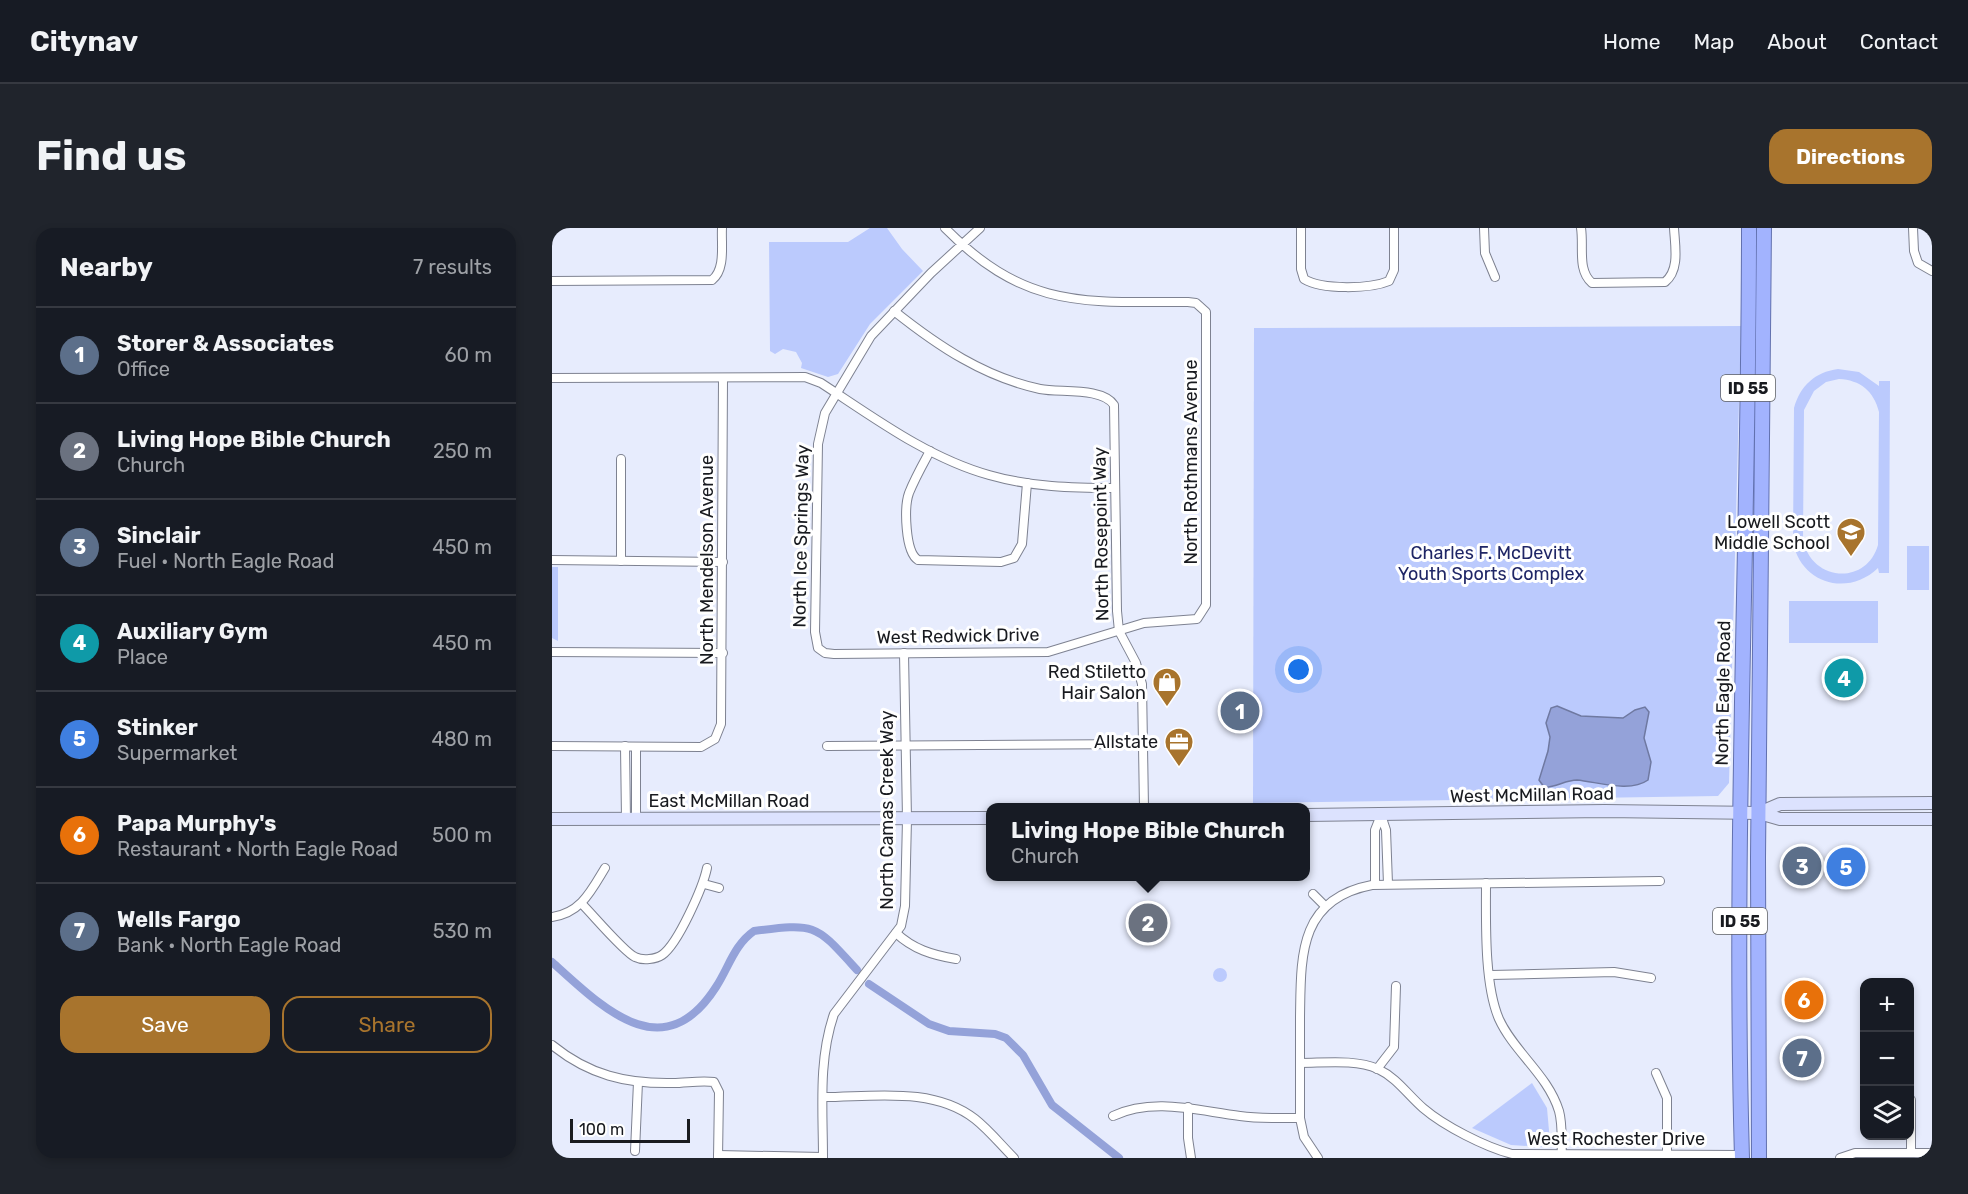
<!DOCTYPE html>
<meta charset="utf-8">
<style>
:root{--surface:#171b24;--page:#20242c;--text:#f1f3f6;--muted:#9ea1a6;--line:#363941;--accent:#a8742d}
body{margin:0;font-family:Rubik,sans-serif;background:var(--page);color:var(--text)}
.controls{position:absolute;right:18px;bottom:18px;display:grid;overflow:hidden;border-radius:12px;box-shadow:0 3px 9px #0003}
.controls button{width:54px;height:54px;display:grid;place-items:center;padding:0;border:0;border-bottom:2px solid var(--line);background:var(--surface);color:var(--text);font:30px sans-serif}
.scale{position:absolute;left:18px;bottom:15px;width:120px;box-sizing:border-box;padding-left:6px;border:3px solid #181a1f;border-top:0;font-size:16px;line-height:21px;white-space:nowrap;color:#181a1f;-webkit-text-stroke:4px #fff;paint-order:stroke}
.you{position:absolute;left:747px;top:442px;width:21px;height:21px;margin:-15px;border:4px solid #fff;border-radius:50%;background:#1a73e8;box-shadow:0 0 0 9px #1a73e833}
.badge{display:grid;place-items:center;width:39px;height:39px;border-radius:50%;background:var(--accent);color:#fff;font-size:20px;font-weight:700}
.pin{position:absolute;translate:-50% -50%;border:3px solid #fff;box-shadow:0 2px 6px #0006}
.popup{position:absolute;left:434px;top:575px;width:324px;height:78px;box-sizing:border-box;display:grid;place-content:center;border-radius:12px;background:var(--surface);filter:drop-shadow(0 2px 4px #0005);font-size:20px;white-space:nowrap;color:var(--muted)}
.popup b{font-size:22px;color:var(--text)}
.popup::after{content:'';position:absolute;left:50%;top:100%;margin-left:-12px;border:12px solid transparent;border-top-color:var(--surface)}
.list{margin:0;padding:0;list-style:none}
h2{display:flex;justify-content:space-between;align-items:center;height:78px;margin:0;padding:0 24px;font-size:26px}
h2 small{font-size:20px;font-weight:400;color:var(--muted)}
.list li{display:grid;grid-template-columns:39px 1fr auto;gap:18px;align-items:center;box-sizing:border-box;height:96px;padding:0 24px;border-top:2px solid var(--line)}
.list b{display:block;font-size:22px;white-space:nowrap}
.list p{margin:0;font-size:20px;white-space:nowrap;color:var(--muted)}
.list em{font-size:20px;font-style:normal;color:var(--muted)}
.actions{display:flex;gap:12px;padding:18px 24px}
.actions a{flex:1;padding:14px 0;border:2px solid var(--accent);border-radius:18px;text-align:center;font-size:21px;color:var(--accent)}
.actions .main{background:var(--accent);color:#fff}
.icon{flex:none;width:33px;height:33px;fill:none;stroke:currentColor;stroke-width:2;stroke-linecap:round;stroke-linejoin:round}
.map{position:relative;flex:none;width:1380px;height:930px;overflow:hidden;border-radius:18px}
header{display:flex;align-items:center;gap:36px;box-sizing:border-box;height:84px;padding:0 30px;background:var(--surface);border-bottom:2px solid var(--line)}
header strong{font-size:28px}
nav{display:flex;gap:33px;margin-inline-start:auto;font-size:21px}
.intro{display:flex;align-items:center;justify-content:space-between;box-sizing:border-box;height:144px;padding:0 36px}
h1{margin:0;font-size:42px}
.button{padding:15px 27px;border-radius:18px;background:var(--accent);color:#fff;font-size:21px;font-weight:700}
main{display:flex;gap:36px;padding:0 36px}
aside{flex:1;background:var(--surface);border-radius:18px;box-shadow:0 3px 9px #0003}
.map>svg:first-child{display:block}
.green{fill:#bbcafd;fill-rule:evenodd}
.water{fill:#94a2d9;stroke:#6f79a1;stroke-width:1.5}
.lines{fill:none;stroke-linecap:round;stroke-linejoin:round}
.canal{stroke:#94a2d9;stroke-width:8}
.minor-casing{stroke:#7e8291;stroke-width:10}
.secondary-casing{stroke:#7e8291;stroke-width:14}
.trunk-casing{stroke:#6271af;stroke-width:16}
.minor{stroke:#fff;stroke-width:8}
.secondary{stroke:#dce2fe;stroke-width:12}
.trunk{stroke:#a2b3fe;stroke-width:14}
.labels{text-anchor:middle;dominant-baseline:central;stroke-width:6;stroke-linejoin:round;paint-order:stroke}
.shield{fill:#fff;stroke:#5d5f62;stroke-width:1.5}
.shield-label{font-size:16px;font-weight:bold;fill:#181a1f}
.street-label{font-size:18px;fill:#181a1f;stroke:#fff}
.poi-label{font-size:18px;fill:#181a1f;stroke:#fff;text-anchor:end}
.park-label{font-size:18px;fill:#1f2666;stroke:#fff}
</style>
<header>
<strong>Citynav</strong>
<nav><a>Home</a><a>Map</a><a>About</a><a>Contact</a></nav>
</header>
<div class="intro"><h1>Find us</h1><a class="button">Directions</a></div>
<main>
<aside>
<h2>Nearby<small>7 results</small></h2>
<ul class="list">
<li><span class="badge" style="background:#5c6f8a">1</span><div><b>Storer &amp; Associates</b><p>Office</p></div><em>60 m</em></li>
<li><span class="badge" style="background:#6b7280">2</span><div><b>Living Hope Bible Church</b><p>Church</p></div><em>250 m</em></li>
<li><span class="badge" style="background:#5c6f8a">3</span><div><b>Sinclair</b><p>Fuel · North Eagle Road</p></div><em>450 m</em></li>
<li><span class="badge" style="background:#0f9aa8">4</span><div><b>Auxiliary Gym</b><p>Place</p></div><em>450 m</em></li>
<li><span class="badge" style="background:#3f7fe0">5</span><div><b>Stinker</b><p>Supermarket</p></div><em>480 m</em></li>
<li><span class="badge" style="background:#e8710a">6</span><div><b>Papa Murphy's</b><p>Restaurant · North Eagle Road</p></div><em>500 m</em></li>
<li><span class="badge" style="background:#5c6f8a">7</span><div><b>Wells Fargo</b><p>Bank · North Eagle Road</p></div><em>530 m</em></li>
</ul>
<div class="actions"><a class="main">Save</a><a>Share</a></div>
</aside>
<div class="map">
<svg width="1380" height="930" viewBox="0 0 1380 930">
<rect width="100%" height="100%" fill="#e7ecfd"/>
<!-- green -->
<g class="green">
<path d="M318,0h17l15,21 21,22 -53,53 -32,50 -10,3 -27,-9 1,-5 -6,-11 -13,-3 -8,5 -5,-3 -1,-109h79z"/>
<path d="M1189,98l-12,457 -11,13 -465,7 1,-475z"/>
<path d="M1286,141l21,3 20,14v-5h11l-1,192h-10l-1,-5c-30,29 -77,16 -85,-26l1,-134c6,-22 21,-36 44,-39zM1287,151c21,1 35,12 40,33l-1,133c-12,42 -69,36 -75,-7l1,-128 10,-19 12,-9z"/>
<rect x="1355" y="318" width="22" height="44"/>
<path d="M0,339h6v74l-6,-3z"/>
<rect x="1237" y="373" width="89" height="42"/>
<circle cx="668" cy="747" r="7"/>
<path d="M980,855l15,25 3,34 -6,5 -33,-2 -39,-17z"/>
</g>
<!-- water -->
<path class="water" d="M1005,478l24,10 42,2 12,-8 10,-3 4,5 -5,26 7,24 -3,18c-18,13 -50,2 -71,0 -12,0 -22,8 -33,7l-5,-7 9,-29 2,-14 -4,-14 5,-15z"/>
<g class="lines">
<!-- canal -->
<g class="canal">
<path d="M0,734c50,45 111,108 164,25 13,-20 18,-42 38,-56 63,-8 61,-7 103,39"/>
<path d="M317,756l60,40 20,7 46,3 11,4 17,17 29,50 67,53"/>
</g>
<!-- minor casing -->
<g class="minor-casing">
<g id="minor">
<path d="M393,0c80,81 137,74 243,74l8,1 10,9v293l-9,14 -53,4 -96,29 -214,2 -9,-1 -7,-5 -3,-16 3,-188 7,-31 46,-77 60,-63 49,-45"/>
<path d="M749,0v41l3,10c18,11 66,10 85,2l5,-11v-42"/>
<path d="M932,0l1,25 10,24"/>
<path d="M1029,0c3,19 -4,42 11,55l73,-1c15,-12 10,-36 9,-54"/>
<path d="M1361,0l1,23 4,12 14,8"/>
<path d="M0,53l160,-1c14,-11 9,-36 10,-52"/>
<path d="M342,83c44,35 90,66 146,78 20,4 62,-2 74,16l3,206 2,20 17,32 6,21 2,124"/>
<path d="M0,150l253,-1 16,6c52,34 107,75 168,92 42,12 83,13 126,13"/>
<path d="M378,223c-7,13 -15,27 -21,42 -5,14 -4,59 9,67l83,2 13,-4 8,-14 5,-61"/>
<path d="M0,332l171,2"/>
<path d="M69,333v-102"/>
<path d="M0,424l171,1"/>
<path d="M0,518l149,1 14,-8 6,-15 2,-345"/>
<path d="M73,518l1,73"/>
<path d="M275,518l316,-2"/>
<path d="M84,591v-72"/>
<path d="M934,655c0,39 -2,101 13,136 15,33 49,56 60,92 4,14 2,30 3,45"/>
<path d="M152,656l15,4"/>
<path d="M823,656v-54l6,-15 5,15 2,54"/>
<path d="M761,666l12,12"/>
<path d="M30,676c11,11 42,48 53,53 8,4 21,2 27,-2 16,-11 41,-68 45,-87"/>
<path d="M0,689c29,-4 39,-26 53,-49"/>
<path d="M344,705c17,16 36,22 60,26"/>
<path d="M939,747l123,-3 37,6"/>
<path d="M0,817c37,30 74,39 121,38 13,0 28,-3 41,-1l5,10 -1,66"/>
<path d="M748,835c25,0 55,-4 78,6 19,9 29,25 45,39 21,18 62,39 89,46l230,1"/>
<path d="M825,841l17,-22 2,-61"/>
<path d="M1104,845l11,25v60"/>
<path d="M271,869c49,0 110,-11 152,22 14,11 26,26 39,39"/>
<path d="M636,879v31l3,20"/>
<path d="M561,888c41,-19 85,-5 127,0 20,3 40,2 60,2"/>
<path d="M83,923l3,-69"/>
<path d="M1359,925v-53"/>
<path d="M166,927l105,2"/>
<path d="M271,930c0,-48 -5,-98 11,-144l67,-88 4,-20 2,-87 -3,-166"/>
<path d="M766,930l-14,-21 -4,-19c0,-33 0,-67 0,-101 1,-60 -2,-118 72,-132l288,-4"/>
<path d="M1288,930l15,-5h77"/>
</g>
</g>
<!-- secondary casing -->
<g class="secondary-casing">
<g id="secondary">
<path d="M1207,585l21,-9 152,-1"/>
<path d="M754,587l299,-4 154,2 21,6h152"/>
<path d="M0,591l438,-1"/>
</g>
</g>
<!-- trunk casing -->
<g class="trunk-casing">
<g id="trunk">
<path d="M1190,930c-9,-310 7,-620 7,-930"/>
<path d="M1207,930l-1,-300 6,-630"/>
</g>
</g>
<!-- minor -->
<use href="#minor" class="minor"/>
<!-- secondary -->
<use href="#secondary" class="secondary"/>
<!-- trunk -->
<use href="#trunk" class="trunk"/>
</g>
<!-- icons -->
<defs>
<g id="school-pin" transform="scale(1.5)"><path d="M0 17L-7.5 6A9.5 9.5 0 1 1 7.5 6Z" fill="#a8742d" stroke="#fff"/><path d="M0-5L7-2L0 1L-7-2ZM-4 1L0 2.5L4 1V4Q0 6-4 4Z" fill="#fff"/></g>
<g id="shop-pin" transform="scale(1.5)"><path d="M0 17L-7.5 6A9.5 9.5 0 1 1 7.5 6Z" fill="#a8742d" stroke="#fff"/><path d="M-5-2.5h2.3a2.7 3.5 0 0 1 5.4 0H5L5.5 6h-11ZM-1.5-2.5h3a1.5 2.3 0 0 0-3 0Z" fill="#fff"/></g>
<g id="office-pin" transform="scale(1.5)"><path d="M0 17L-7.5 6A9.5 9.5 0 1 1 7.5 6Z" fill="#a8742d" stroke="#fff"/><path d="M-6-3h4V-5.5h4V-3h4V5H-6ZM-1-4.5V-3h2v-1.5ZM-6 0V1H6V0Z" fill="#fff"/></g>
</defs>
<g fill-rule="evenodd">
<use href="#school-pin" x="1299" y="304"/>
<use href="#shop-pin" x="615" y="454"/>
<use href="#office-pin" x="627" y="514"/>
</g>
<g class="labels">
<!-- shield labels -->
<g class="shield">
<rect x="1169" y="147" width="54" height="26" rx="4.5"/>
<rect x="1161" y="680" width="54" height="26" rx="4.5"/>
</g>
<g class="shield-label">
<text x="1196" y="160">ID 55</text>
<text x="1188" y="693">ID 55</text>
</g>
<!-- street labels -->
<g class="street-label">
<text transform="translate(639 234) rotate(-90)">North Rothmans Avenue</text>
<text transform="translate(549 306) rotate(-91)">North Rosepoint Way</text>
<text transform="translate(249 308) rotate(-89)">North Ice Springs Way</text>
<text transform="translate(155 332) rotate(-90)">North Mendelson Avenue</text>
<text transform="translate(406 408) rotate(-1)">West Redwick Drive</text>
<text transform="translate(1171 465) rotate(-89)">North Eagle Road</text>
<text transform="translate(980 567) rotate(-1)">West McMillan Road</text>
<text x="177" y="573">East McMillan Road</text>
<text transform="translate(335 582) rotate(-90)">North Camas Creek Way</text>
<text x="1064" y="911">West Rochester Drive</text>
</g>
<!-- poi labels -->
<g class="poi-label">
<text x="1278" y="294">Lowell Scott<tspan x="1278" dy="21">Middle School</tspan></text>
<text x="594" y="444">Red Stiletto<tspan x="594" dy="21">Hair Salon</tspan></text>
<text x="606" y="514">Allstate</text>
</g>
<!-- park labels -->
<g class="park-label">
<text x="939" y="325">Charles F. McDevitt<tspan x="939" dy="21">Youth Sports Complex</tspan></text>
</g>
</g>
</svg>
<div class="controls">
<button>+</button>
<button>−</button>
<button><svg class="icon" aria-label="layers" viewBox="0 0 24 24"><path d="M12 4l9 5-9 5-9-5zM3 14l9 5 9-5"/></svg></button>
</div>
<div class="scale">100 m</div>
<div class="you"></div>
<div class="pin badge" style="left:688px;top:483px;background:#5c6f8a">1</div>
<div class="pin badge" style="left:596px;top:695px;background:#6b7280">2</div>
<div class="popup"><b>Living Hope Bible Church</b>Church</div>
<div class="pin badge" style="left:1250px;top:638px;background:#5c6f8a">3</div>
<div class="pin badge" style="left:1292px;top:450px;background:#0f9aa8">4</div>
<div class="pin badge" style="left:1294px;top:639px;background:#3f7fe0">5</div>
<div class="pin badge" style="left:1252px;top:772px;background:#e8710a">6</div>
<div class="pin badge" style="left:1250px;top:830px;background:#5c6f8a">7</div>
</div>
</main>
